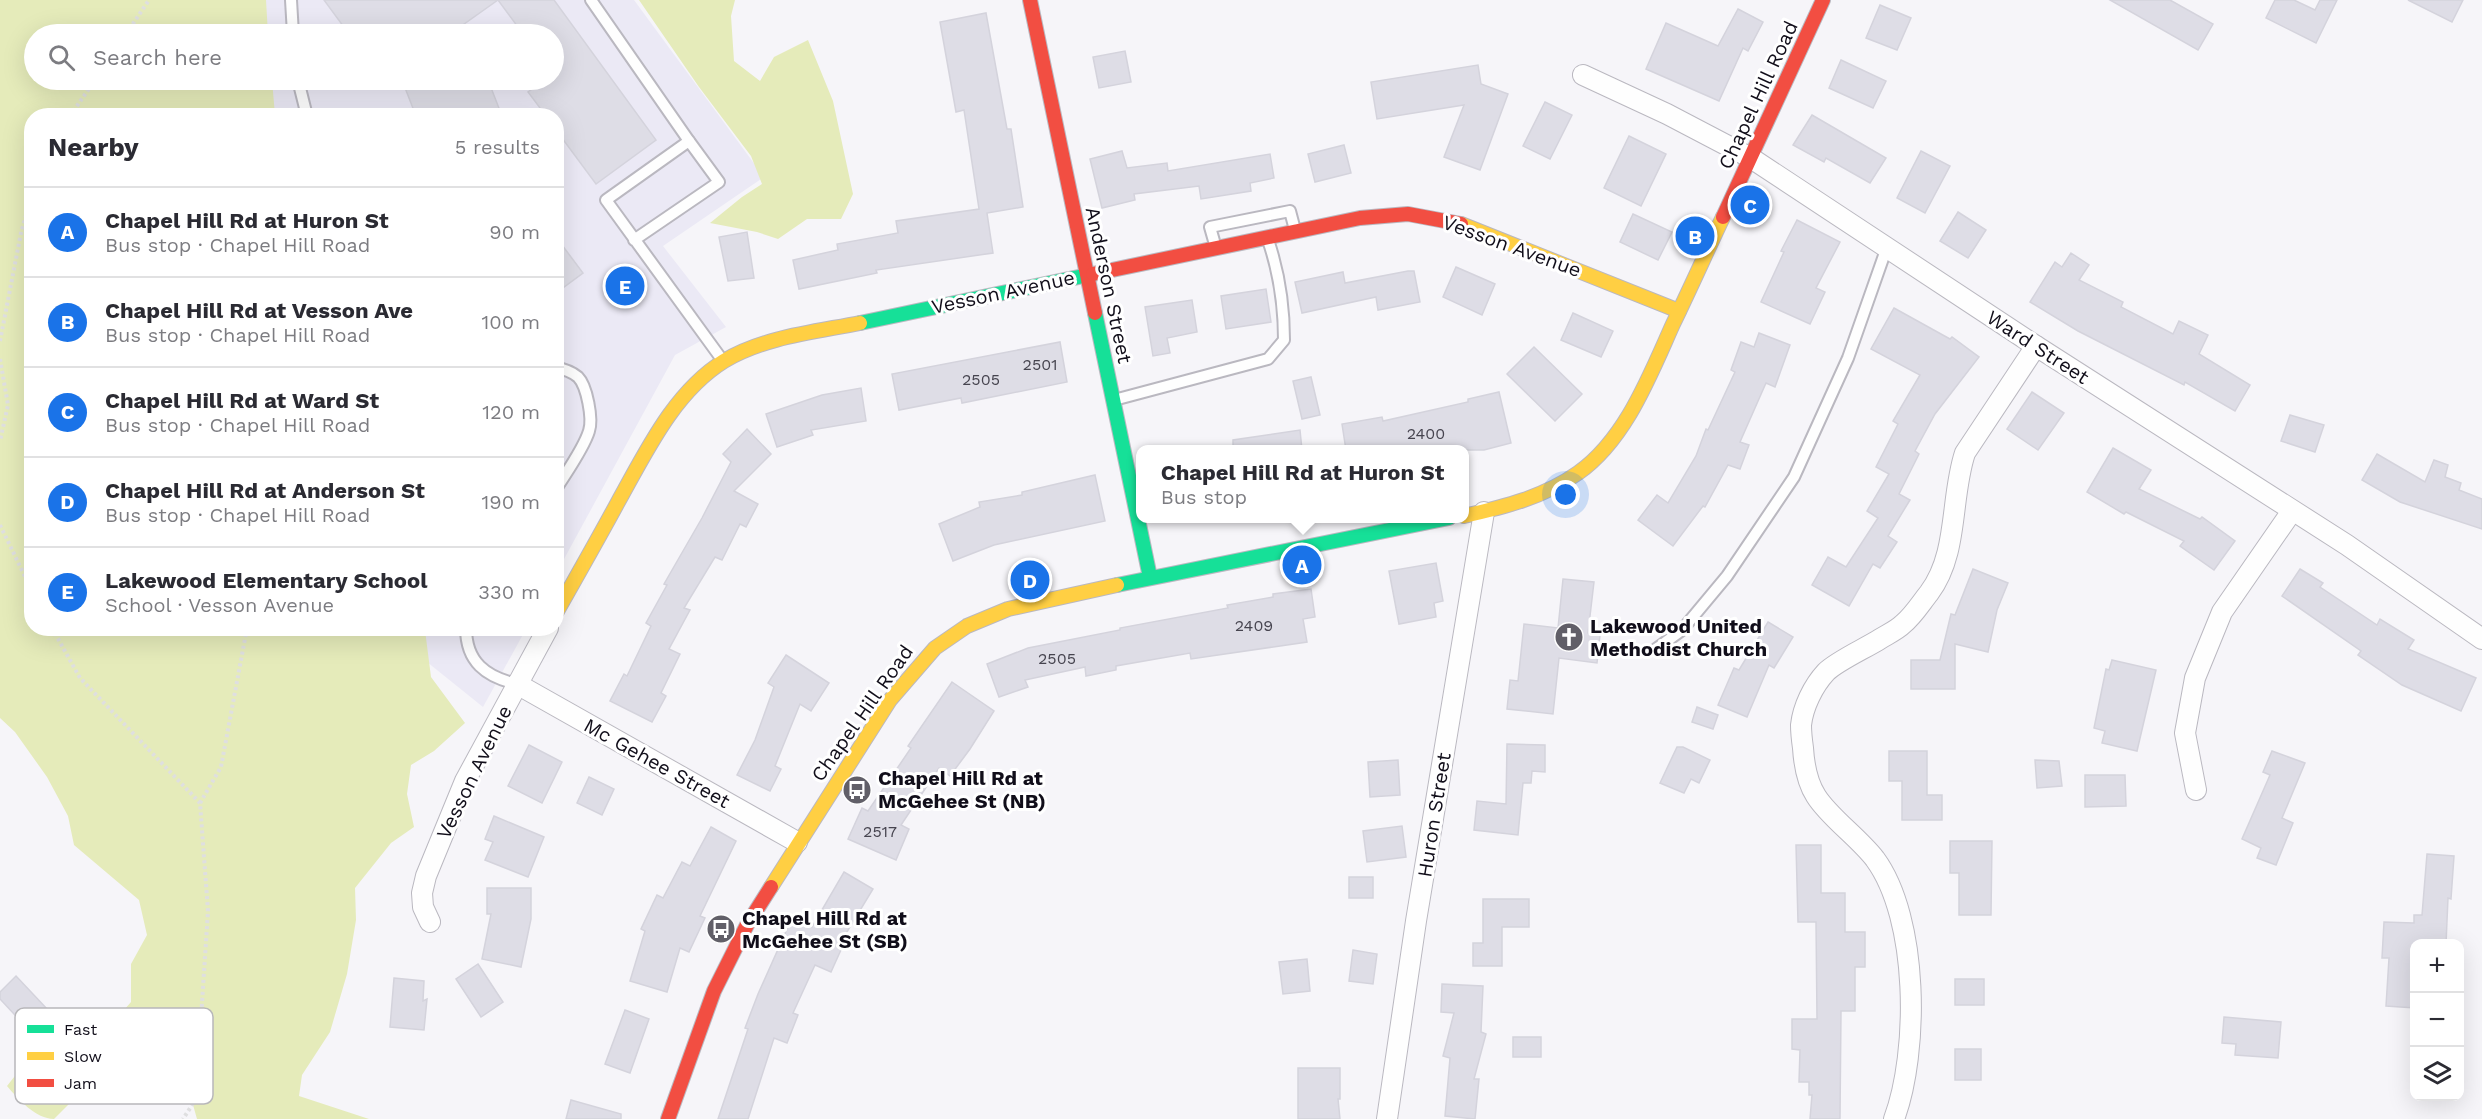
<!DOCTYPE html>
<meta charset="utf-8">
<style>
:root{--surface:#fff;--page:#f2f2f3;--text:#2b2b33;--muted:#7c7c81;--line:#e1e1e2;--accent:#1a73e8}
body{margin:0;font-family:"Work Sans",sans-serif;background:var(--page);color:var(--text)}
.controls{position:absolute;right:18px;bottom:18px;display:grid;overflow:hidden;border-radius:12px;box-shadow:0 6px 24px #0002}
.controls button{width:54px;height:54px;display:grid;place-items:center;padding:0;border:0;border-bottom:2px solid var(--line);background:var(--surface);color:var(--text);font:30px sans-serif}
.you{position:absolute;left:1566px;top:495px;width:21px;height:21px;margin:-15px;border:4px solid #fff;border-radius:50%;background:#1a73e8;box-shadow:0 0 0 9px #1a73e833}
.badge{display:grid;place-items:center;width:39px;height:39px;border-radius:50%;background:var(--accent);color:#fff;font-size:20px;font-weight:700}
.pin{position:absolute;translate:-50% -50%;border:3px solid #fff;box-shadow:0 2px 6px #0006}
.popup{position:absolute;left:1136px;top:445px;width:333px;height:78px;box-sizing:border-box;display:grid;place-content:center;border-radius:12px;background:var(--surface);filter:drop-shadow(0 2px 4px #0005);font-size:20px;white-space:nowrap;color:var(--muted)}
.popup b{font-size:22px;color:var(--text)}
.popup::after{content:'';position:absolute;left:50%;top:100%;margin-left:-12px;border:12px solid transparent;border-top-color:var(--surface)}
.list{margin:0;padding:0;list-style:none}
h2{display:flex;justify-content:space-between;align-items:center;height:78px;margin:0;padding:0 24px;font-size:26px}
h2 small{font-size:20px;font-weight:400;color:var(--muted)}
.list li{display:grid;grid-template-columns:39px 1fr auto;gap:18px;align-items:center;box-sizing:border-box;height:90px;padding:0 24px;border-top:2px solid var(--line)}
.list b{display:block;font-size:22px;white-space:nowrap}
.list p{margin:0;font-size:20px;white-space:nowrap;color:var(--muted)}
.list em{font-size:20px;font-style:normal;color:var(--muted)}
.icon{flex:none;width:33px;height:33px;fill:none;stroke:currentColor;stroke-width:2;stroke-linecap:round;stroke-linejoin:round}
.map{position:relative;flex:none;width:2482px;height:1119px;overflow:hidden}
.search{position:absolute;background:var(--surface);box-shadow:0 6px 24px #0002;left:24px;top:24px;width:540px;height:66px;display:flex;align-items:center;gap:15px;box-sizing:border-box;padding:0 21px;border-radius:33px;color:var(--muted);font-size:22px}
.panel{position:absolute;background:var(--surface);box-shadow:0 6px 24px #0002;left:24px;top:108px;width:540px;height:528px;border-radius:24px}
.map>svg:first-child{display:block}
.built{fill:#ebe9f5}
.green{fill:#e5ebba}
.building{fill:#dedde6;stroke:#d4d3dc;stroke-width:1.5}
.lines{fill:none;stroke-linecap:round;stroke-linejoin:round}
.lane-casing{stroke:#bab8c0;stroke-width:14}
.street-casing{stroke:#bab8c0;stroke-width:22}
.fast-casing{stroke:#bab8c0;stroke-width:16}
.slow-casing{stroke:#bab8c0;stroke-width:16}
.jam-casing{stroke:#bab8c0;stroke-width:16}
.path{stroke:#dfdfe0;stroke-width:4;stroke-dasharray:3 3;stroke-linecap:butt}
.lane{stroke:#fefefe;stroke-width:10}
.street{stroke:#fefefe;stroke-width:20}
.fast{stroke:#16e098;stroke-width:14}
.slow{stroke:#ffcf43;stroke-width:14}
.jam{stroke:#f24e42;stroke-width:14}
.labels{text-anchor:middle;dominant-baseline:central;stroke-width:6;stroke-linejoin:round;paint-order:stroke}
.number-label{font-size:16px;fill:#46444f}
.street-label{font-size:20px;fill:#110e1a;stroke:#fff}
.poi-label{font-size:20px;font-weight:bold;fill:#110e1a;stroke:#fff;text-anchor:start}
.key{fill:#fff;stroke:#b8b7ba;stroke-width:1.5}
.key-label{font-size:16px;fill:#110e1a}
</style>
<div class="map">
<svg width="2482" height="1119" viewBox="0 0 2482 1119">
<rect width="100%" height="100%" fill="#f6f5f9"/>
<!-- built -->
<g class="built">
<path d="M249,0h385l130,177 -101,69 63,81 -51,28 -118,217 -1,-456 -288,-1 -8,-35h294v-46h-300z"/>
<path d="M386,629h140l-43,78z"/>
</g>
<!-- green -->
<g class="green">
<path d="M0,0h266l2,34h-234v46h238l3,35 -243,1v512h387l6,2 6,47 34,46 -31,28 -23,14 -4,29 7,33 -23,16 -36,45 1,32 -9,54 -17,58 -28,43 -3,21 70,23h-172l-13,-46 -14,-28 -69,14 -29,42 -18,18c-18,0 -36,-20 -47,-33l34,-43 20,-13 50,-5 20,-23v-38l16,-29 -8,-35 -65,-55 -6,-29 -21,-39 -32,-45 -15,-14z"/>
<path d="M639,0h96l-4,16 3,45 26,20 14,-24 34,-17 25,61 20,93 -12,25h-34l-29,20 -21,-7 -47,-9 32,-26 20,-13 -11,-28 -52,-69z"/>
</g>
<!-- building -->
<g class="building">
<path d="M324,0h230l102,140 -60,44 -40,-54v-14h-10l-18,-24 18,-12h8v-46h-31l-25,-34 -48,34h-101z"/>
<path d="M2110,0h60l43,24 -15,26z"/>
<path d="M2275,0h19l21,10 5,-10h17l-21,43 -50,-25z"/>
<path d="M2408,0h55l-11,22z"/>
<path d="M1880,5l31,13 -14,32 -31,-12z"/>
<path d="M1738,9l25,13 -15,29 -5,-3 -24,53 -73,-32 20,-46 52,23z"/>
<path d="M986,13l21,116h4l12,78 -36,6 6,40 -117,17 1,3 -78,16 -6,-29 45,-10 -1,-6 61,-11 -2,-12 83,-12 -15,-99 -8,2 -16,-90z"/>
<path d="M1125,51l6,31 -32,6 -6,-31z"/>
<path d="M1841,60l45,21 -13,27 -44,-20z"/>
<path d="M1478,65l3,19 27,10 -28,76 -36,-13 20,-52 -87,14 -6,-37z"/>
<path d="M402,80h86l14,36h-86z"/>
<path d="M1545,102l27,13 -22,44 -27,-13z"/>
<path d="M1812,115l74,43 -16,25 -44,-25 -2,4 -31,-17z"/>
<path d="M1629,136l37,18 -25,52 -37,-18z"/>
<path d="M1344,145l7,28 -36,9 -7,-28z"/>
<path d="M1122,151l5,17 40,-5 1,8 102,-17 4,24 -24,5 1,8 -50,8 -2,-13 -65,8 1,6 -33,8 -12,-49z"/>
<path d="M1921,151l29,15 -25,47 -28,-15z"/>
<path d="M1958,212l28,18 -18,28 -28,-17z"/>
<path d="M1633,214l39,18 -14,28 -38,-18z"/>
<path d="M1797,220l43,22 -24,46 9,4 -15,32 -49,-22 23,-50 -3,-1z"/>
<path d="M747,232l7,46 -26,3 -9,-44z"/>
<path d="M556,237l27,36 -27,20z"/>
<path d="M2071,253l18,12 -10,15 44,22 -2,5 52,27 6,-13 29,14 -9,19 51,31 -15,26 -50,-29 -1,3 -106,-54 -48,-29 25,-40 7,5z"/>
<path d="M1456,267l39,17 -13,31 -39,-18z"/>
<path d="M1408,271h6l6,31 -42,8 -2,-13 -74,16 -7,-31 48,-10 2,11z"/>
<path d="M1266,289l5,33 -45,7 -5,-33z"/>
<path d="M1192,300l5,32 -30,6 3,15 -17,3 -8,-49z"/>
<path d="M1894,308l56,31 2,-2 27,20 -44,57 -20,37 4,3 -20,40 11,6 -22,36 9,6 -17,26 -7,-4 -24,42 -37,-21 16,-28 18,10 32,-49 -11,-7 22,-37 -13,-7 22,-43 -5,-3 27,-46 -49,-26z"/>
<path d="M1573,313l40,18 -12,26 -40,-17z"/>
<path d="M1759,333l31,12 -15,42 -9,-4 -26,59 9,3 -9,24 -12,-4 -23,42 -2,-1 -30,40 -35,-26 19,-25 11,8 28,-47 10,-27 2,1 27,-58 -4,-2 10,-28 13,5z"/>
<path d="M1060,342l7,40 -105,21 -1,-5 -62,12 -7,-36z"/>
<path d="M1534,347l48,47 -27,27 -48,-47z"/>
<path d="M1311,377l9,38 -18,4 -9,-38z"/>
<path d="M861,388l5,33 -55,9 2,5 -36,12 -11,-33 56,-19z"/>
<path d="M1499,392l12,51 -27,7h-138l-4,-26 40,-7 1,4 85,-19v-3z"/>
<path d="M2032,392l32,21 -26,37 -31,-21z"/>
<path d="M2290,415l34,10 -9,27 -34,-11z"/>
<path d="M747,429l24,25 -37,37 24,13 -12,23 -6,-3 -18,36 -7,-3 -31,51 6,2 -21,39 11,5 -19,39 5,3 -14,26 -42,-21 14,-27 3,2 24,-50 -5,-3 21,-38 -3,-1 38,-66 29,-56 -8,-8z"/>
<path d="M1300,430l2,20h-69v-10z"/>
<path d="M2113,448l38,22 -12,19 61,30 2,-2 33,24 -21,29 -34,-24 4,-5 -58,-29 -2,2 -37,-22z"/>
<path d="M2377,454l48,28 9,-22 14,5 -3,12 16,6 -2,7 23,9v30l-82,-27 -38,-22z"/>
<path d="M1095,475l10,46 -111,24 -41,16 -14,-37 41,-17 -1,-5 43,-7v-3z"/>
<path d="M1436,563l7,38 -9,2 2,14 -37,7 -10,-53z"/>
<path d="M1973,569l35,14 -11,27 -9,42 -33,-8v45h-44v-29h29l11,-46 4,1z"/>
<path d="M2300,569l23,14 -3,4 57,38 3,-6 34,21 -6,9 68,29 -15,33 -59,-26 -44,-30 3,-4 -79,-55z"/>
<path d="M1563,579l31,3 -6,51 12,2 -3,28 -38,-5 -6,56 -46,-5 3,-29 8,1 6,-57 34,4z"/>
<path d="M1311,589l4,28 -12,2 4,23 -116,17 -1,-6 -74,13v4l-30,6 -1,-9 -60,13 3,7 -29,10 -12,-33 41,-16 92,-18v-2l108,-20 -1,-3 46,-8v-3z"/>
<path d="M1768,622l25,15 -19,31 -5,-3 -22,52 -29,-12 16,-37 5,2z"/>
<path d="M786,655l43,28 -18,28 -11,-7 -25,62 6,3 -11,22 -33,-16 18,-35 19,-53 -6,-4z"/>
<path d="M2112,660l44,10 -19,81 -35,-8 3,-12 -11,-3 12,-59 3,1z"/>
<path d="M952,682l42,29 -24,38 -20,27 -11,-8 -38,57 8,4 -13,31 -48,-21 14,-31 6,3 43,-63 -3,-2z"/>
<path d="M1697,707l21,8 -5,14 -21,-7z"/>
<path d="M1507,744l38,1v27l-13,-1 -1,12h-8l-5,52 -44,-5 3,-29 29,3z"/>
<path d="M529,745l33,17 -20,41 -34,-17z"/>
<path d="M1677,747h6l27,13 -11,23 -8,-4 -7,14 -24,-10z"/>
<path d="M1889,751h38v44h15v25h-40v-39h-13z"/>
<path d="M2272,751l33,12 -23,55 11,5 -17,42 -19,-7 4,-10 -19,-9 28,-64 -7,-3z"/>
<path d="M1398,760l2,35 -30,2 -2,-35z"/>
<path d="M2035,760l24,1 3,25 -25,2z"/>
<path d="M2085,775h40l1,31 -41,1z"/>
<path d="M589,777l25,12 -12,26 -25,-12z"/>
<path d="M494,816l50,21 -16,40 -43,-17 8,-18 -8,-3z"/>
<path d="M1402,826l4,31 -39,5 -4,-31z"/>
<path d="M711,827l25,14 -36,75 5,2 -16,34 -9,-4 -13,44 -37,-11 15,-50 -4,-2 16,-34 6,3 19,-36 8,4z"/>
<path d="M1950,841h42l-1,74h-32v-42h-9z"/>
<path d="M1796,845h25v48h24v39h20v35h-10v44h-14l-1,108h-30l2,-24h-3v-13h-10l1,-32 -8,-1v-30h25l-1,-97h-18z"/>
<path d="M2427,854l27,2 -3,43 -3,-1 -2,46h-31v64l-29,-2 3,-48h-7l2,-36 30,1v-8h8z"/>
<path d="M844,872l29,17 -31,51 3,1 -14,31 -16,-7 -22,48 5,2 -11,28 -13,-5 -26,81h-30l30,-90 -3,-1 13,-34 34,-76 20,9z"/>
<rect x="1349" y="877" width="24" height="21"/>
<path d="M487,888h44v31l-10,48 -39,-8 9,-45h-4z"/>
<path d="M1483,899h46v28h-27v39h-29v-23h10z"/>
<path d="M1353,950l24,4 -4,30 -24,-3z"/>
<path d="M1307,959l3,32 -27,3 -4,-32z"/>
<path d="M478,964l25,38 -22,15 -25,-38z"/>
<path d="M16,976l32,34 -20,19 -28,-30v-7z"/>
<path d="M394,978l30,3 -1,20 4,-2 -3,31 -34,-3z"/>
<rect x="1955" y="979" width="29" height="26"/>
<path d="M1442,984l41,2 -2,46 5,2 -12,45h5l-4,40 -30,-3 5,-58 -7,-2 11,-43 -13,-1z"/>
<path d="M625,1010l24,9 -19,54 -25,-9z"/>
<path d="M2224,1017l57,5 -3,36 -43,-3 1,-11 -14,-1z"/>
<rect x="1513" y="1037" width="28" height="20"/>
<rect x="1955" y="1049" width="26" height="31"/>
<path d="M1298,1068h42v31h-2l2,20h-42z"/>
<path d="M571,1100l50,14v5h-55z"/>
</g>
<g class="lines">
<!-- lane casing -->
<g class="lane-casing">
<g id="lane">
<path d="M291,0l2,34"/>
<path d="M591,0l98,141"/>
<path d="M298,80l9,36"/>
<path d="M634,240l85,-58 -30,-41 -83,59 117,161"/>
<path d="M1216,248l-6,-21 80,-16 5,19"/>
<path d="M556,368c8,1 16,4 22,9 9,9 15,42 11,54 -5,17 -23,42 -33,58"/>
<path d="M1114,400l154,-41 16,-19c0,-34 -5,-68 -16,-100"/>
<path d="M466,628c0,34 20,49 51,56"/>
<path d="M1656,649l26,-19 45,-54 67,-99 54,-119 39,-111"/>
</g>
</g>
<!-- street casing -->
<g class="street-casing">
<g id="street">
<path d="M1583,75l84,39 84,44 285,188 311,199 135,94"/>
<path d="M517,684l280,158"/>
<path d="M2196,790l-11,-57 10,-55 27,-66 70,-101"/>
<path d="M430,922l-7,-15 -1,-14 4,-17 39,-95 83,-153"/>
<path d="M1387,1119l29,-198 68,-409"/>
<path d="M1894,1119c25,-67 25,-200 -19,-260 -17,-22 -46,-42 -59,-63 -9,-14 -12,-32 -13,-48 -1,-7 -2,-16 -2,-23 2,-18 12,-39 25,-53 11,-11 40,-24 54,-33 8,-5 17,-9 23,-15 10,-8 18,-21 26,-31 30,-40 21,-95 36,-140l71,-107"/>
</g>
</g>
<!-- fast casing -->
<g class="fast-casing">
<g id="fast">
<path d="M1095,313l55,264"/>
<path d="M860,323l233,-49"/>
<path d="M1117,585l332,-67"/>
</g>
</g>
<!-- slow casing -->
<g class="slow-casing">
<g id="slow">
<path d="M1461,224l218,87"/>
<path d="M1464,516c40,-9 80,-19 114,-43 48,-34 72,-98 95,-149 17,-35 33,-71 50,-107"/>
<path d="M556,613c21,-37 42,-74 62,-111 28,-50 56,-110 106,-141 40,-24 91,-29 136,-38"/>
<path d="M771,887l119,-187 45,-52 32,-22 41,-17 109,-24"/>
</g>
</g>
<!-- jam casing -->
<g class="jam-casing">
<g id="jam">
<path d="M1030,0l65,313"/>
<path d="M1723,217l100,-217"/>
<path d="M1093,274l267,-56 48,-4 53,10"/>
<path d="M668,1119l46,-128 33,-66 24,-38"/>
</g>
</g>
<!-- path -->
<g class="path">
<path d="M126,34l23,-34"/>
<path d="M70,116l25,-36"/>
<path d="M0,341l21,-108 11,-39"/>
<path d="M0,359l8,46 -8,36"/>
<path d="M0,525l32,66"/>
<path d="M52,628l28,50 120,125 8,108 -9,138 5,27 -10,26 -11,17"/>
<path d="M200,803l21,-36 26,-139"/>
</g>
<!-- lane -->
<use href="#lane" class="lane"/>
<!-- street -->
<use href="#street" class="street"/>
<!-- fast -->
<use href="#fast" class="fast"/>
<!-- slow -->
<use href="#slow" class="slow"/>
<!-- jam -->
<use href="#jam" class="jam"/>
</g>
<!-- icons -->
<defs>
<g id="church-disc" transform="scale(1.5)"><circle r="9.5" fill="#615f68" stroke="#fff"/><path d="M-1.2-6h2.4v3.5h3.3v2.4h-3.3V6h-2.4V-.1h-3.3v-2.4h3.3Z" fill="#fff"/></g>
<g id="bus-disc" transform="scale(1.5)"><circle r="9.5" fill="#615f68" stroke="#fff"/><path d="M-5-6H5V4H4V6H2V4H-2V6H-4V4H-5ZM-3.5-4V0h7V-4ZM-3.5 1.2v1.5H-2V1.2ZM2 1.2v1.5H3.5V1.2Z" fill="#fff"/></g>
</defs>
<g fill-rule="evenodd">
<use href="#church-disc" x="1569" y="637"/>
<use href="#bus-disc" x="857" y="790"/>
<use href="#bus-disc" x="721" y="929"/>
</g>
<g class="labels">
<!-- number labels -->
<g class="number-label">
<text x="1040" y="364">2501</text>
<text x="981" y="379">2505</text>
<text x="1426" y="433">2400</text>
<text x="1254" y="625">2409</text>
<text x="1057" y="658">2505</text>
<text x="880" y="831">2517</text>
</g>
<!-- street labels -->
<g class="street-label">
<text transform="translate(1758 95) rotate(-65)">Chapel Hill Road</text>
<text transform="translate(1512 246) rotate(20)">Vesson Avenue</text>
<text transform="translate(1109 285) rotate(78)">Anderson Street</text>
<text transform="translate(1003 292) rotate(-12)">Vesson Avenue</text>
<text transform="translate(2038 347) rotate(33)">Ward Street</text>
<text transform="translate(862 713) rotate(-55)">Chapel Hill Road</text>
<text transform="translate(657 763) rotate(29)">Mc Gehee Street</text>
<text transform="translate(474 772) rotate(-64)">Vesson Avenue</text>
<text transform="translate(1434 815) rotate(-81)">Huron Street</text>
</g>
<!-- poi labels -->
<g class="poi-label">
<text x="1590" y="626">Lakewood United<tspan x="1590" dy="23">Methodist Church</tspan></text>
<text x="878" y="778">Chapel Hill Rd at<tspan x="878" dy="23">McGehee St (NB)</tspan></text>
<text x="742" y="918">Chapel Hill Rd at<tspan x="742" dy="23">McGehee St (SB)</tspan></text>
</g>
</g>
<!-- legend -->
<rect x="15" y="1008" width="198" height="96" rx="9" class="key"/>
<rect x="27" y="1025" width="27" height="8" fill="#16e098"/>
<rect x="27" y="1052" width="27" height="8" fill="#ffcf43"/>
<rect x="27" y="1079" width="27" height="8" fill="#f24e42"/>
<g class="key-label">
<text x="64" y="1035">Fast</text>
<text x="64" y="1062">Slow</text>
<text x="64" y="1089">Jam</text>
</g>
</svg>
<div class="controls">
<button>+</button>
<button>−</button>
<button><svg class="icon" aria-label="layers" viewBox="0 0 24 24"><path d="M12 4l9 5-9 5-9-5zM3 14l9 5 9-5"/></svg></button>
</div>
<div class="you"></div>
<div class="pin badge" style="left:1302px;top:565px">A</div>
<div class="popup"><b>Chapel Hill Rd at Huron St</b>Bus stop</div>
<div class="pin badge" style="left:1695px;top:236px">B</div>
<div class="pin badge" style="left:1750px;top:205px">C</div>
<div class="pin badge" style="left:1030px;top:580px">D</div>
<div class="pin badge" style="left:625px;top:286px">E</div>
<div class="search"><svg class="icon" aria-label="search" viewBox="0 0 24 24"><circle cx="10" cy="10" r="6"/><path d="M15 15l6 6"/></svg>Search here</div>
<section class="panel">
<h2>Nearby<small>5 results</small></h2>
<ul class="list">
<li><span class="badge">A</span><div><b>Chapel Hill Rd at Huron St</b><p>Bus stop · Chapel Hill Road</p></div><em>90 m</em></li>
<li><span class="badge">B</span><div><b>Chapel Hill Rd at Vesson Ave</b><p>Bus stop · Chapel Hill Road</p></div><em>100 m</em></li>
<li><span class="badge">C</span><div><b>Chapel Hill Rd at Ward St</b><p>Bus stop · Chapel Hill Road</p></div><em>120 m</em></li>
<li><span class="badge">D</span><div><b>Chapel Hill Rd at Anderson St</b><p>Bus stop · Chapel Hill Road</p></div><em>190 m</em></li>
<li><span class="badge">E</span><div><b>Lakewood Elementary School</b><p>School · Vesson Avenue</p></div><em>330 m</em></li>
</ul>
</section>
</div>
